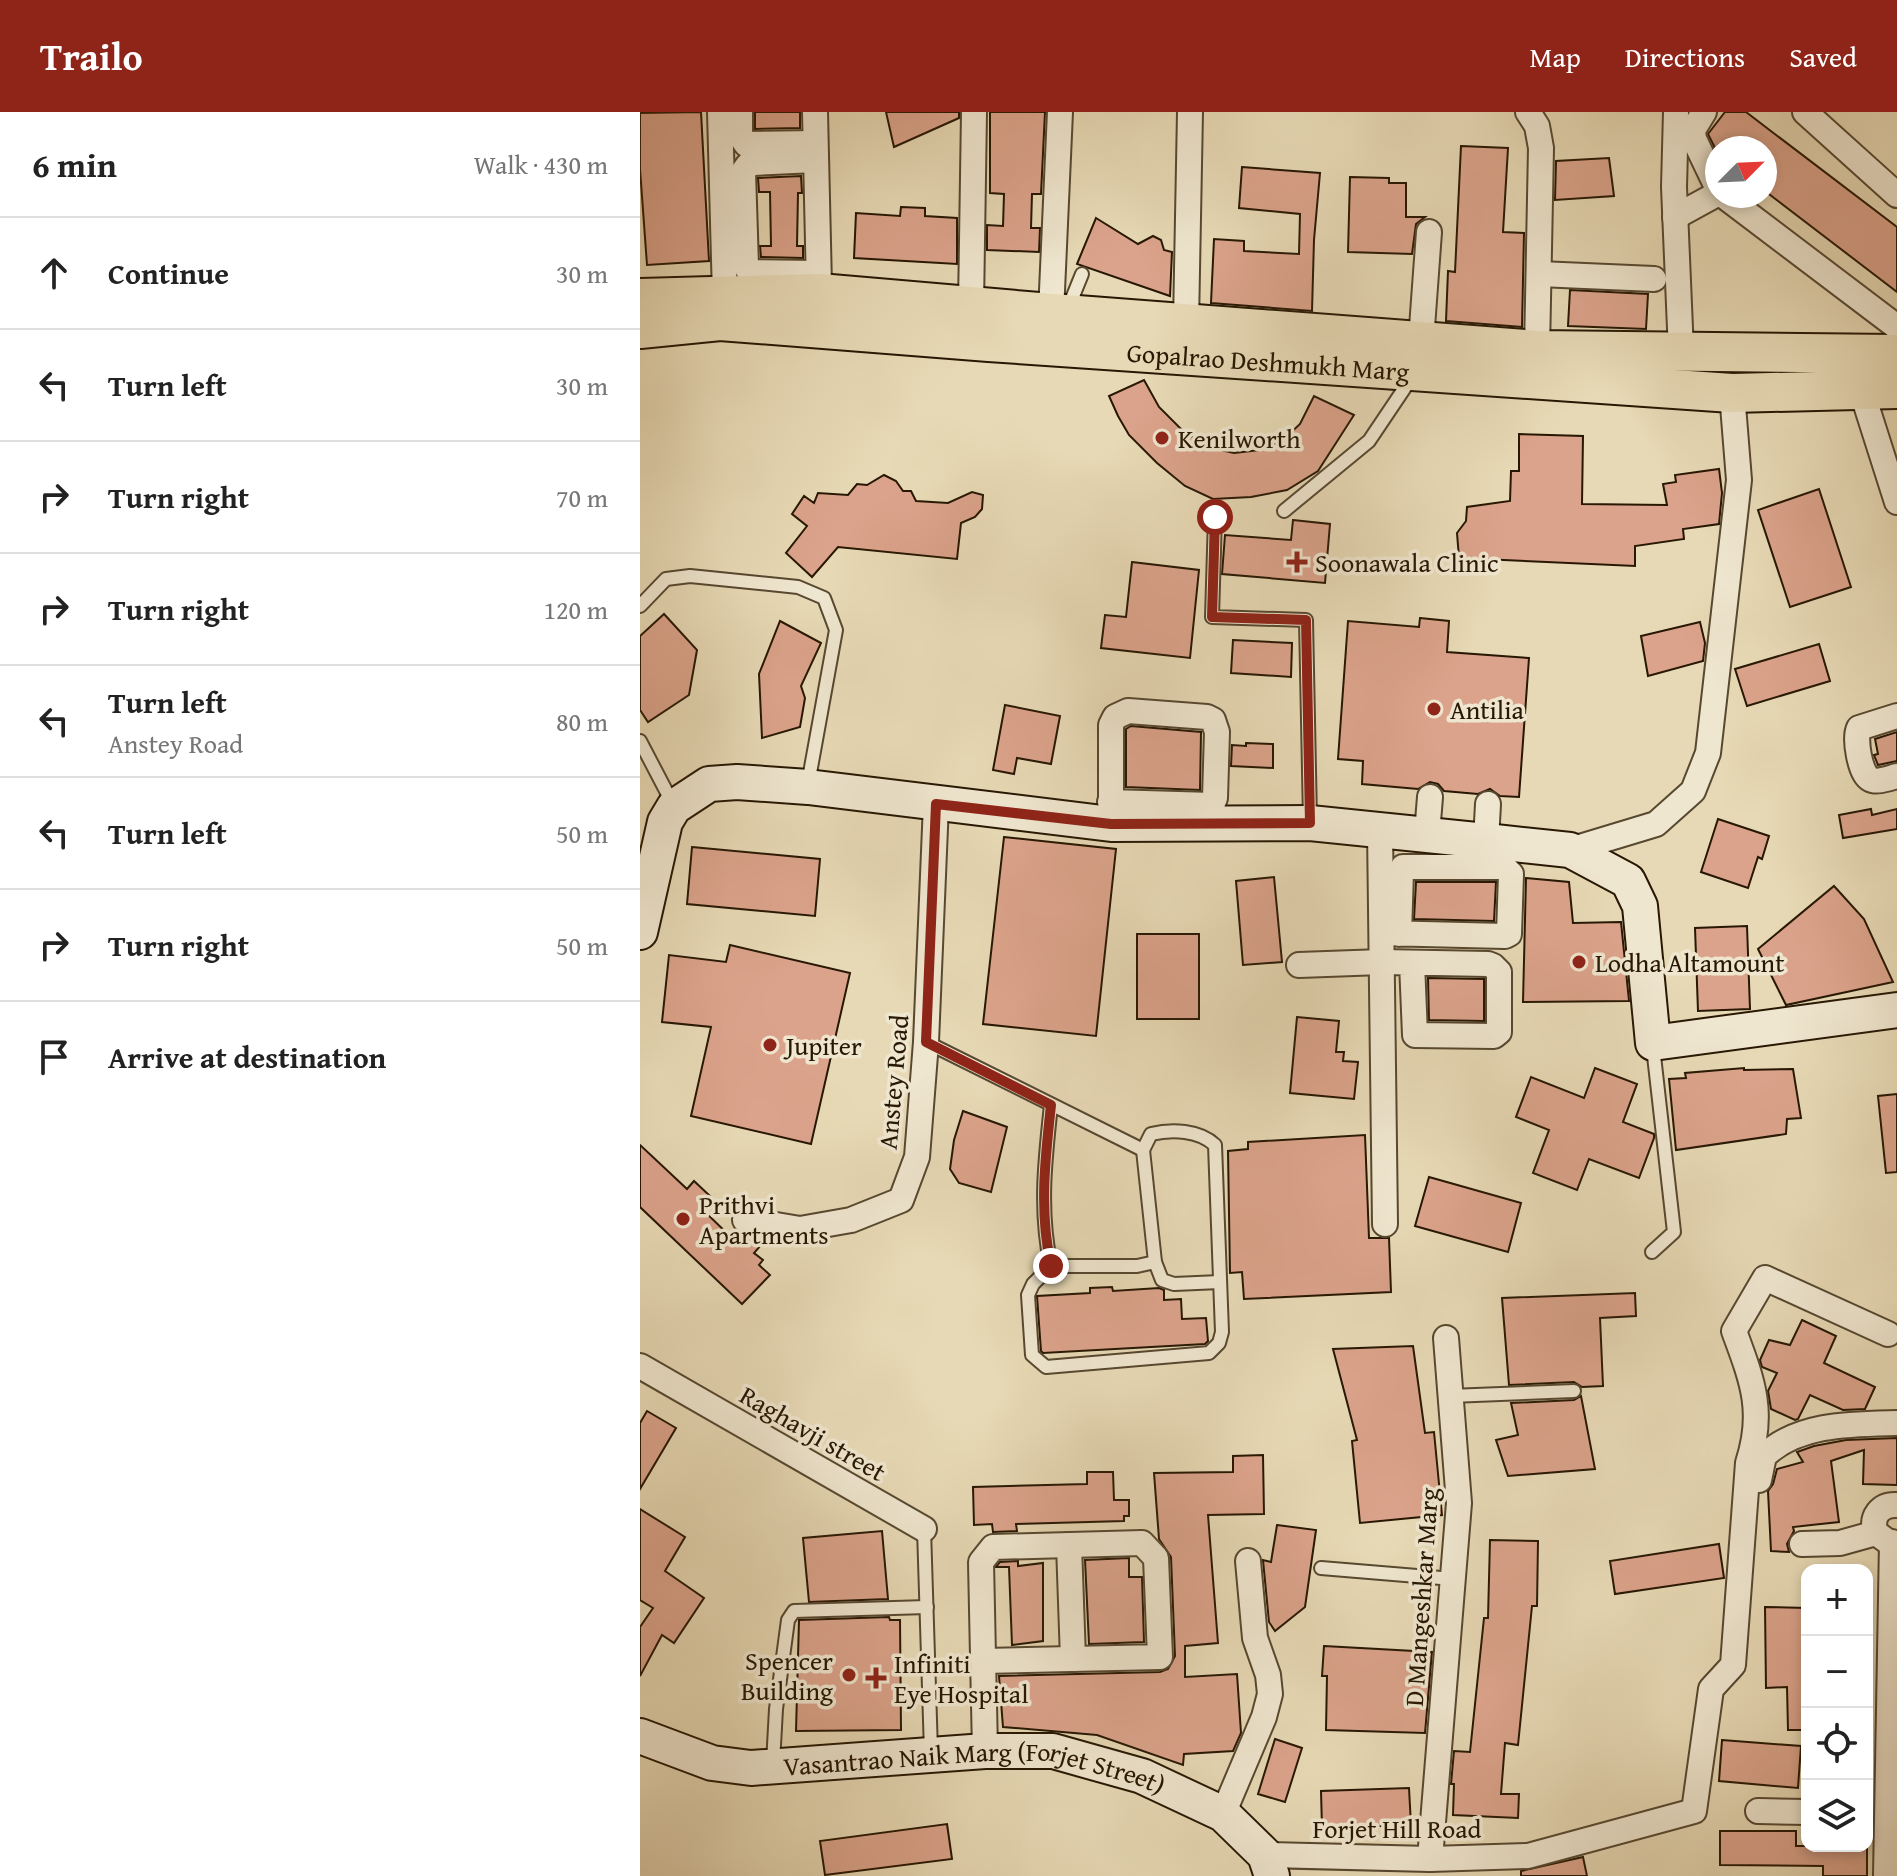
<!DOCTYPE html>
<meta charset="utf-8">
<style>
:root{--surface:#fff;--page:#f6f6f6;--text:#222;--muted:#767676;--line:#e0e0e0;--accent:#8f2418}
body{margin:0;font-family:"Gentium Book Plus",serif;background:var(--page);color:var(--text)}
.controls{position:absolute;right:24px;bottom:24px;display:grid;overflow:hidden;border-radius:16px;box-shadow:0 4px 12px #0003}
.controls button{width:72px;height:72px;display:grid;place-items:center;padding:0;border:0;border-bottom:2px solid var(--line);background:var(--surface);color:var(--text);font:40px sans-serif}
.compass{position:absolute;left:1065px;top:24px;width:72px;height:72px;border-radius:50%;background:var(--surface);box-shadow:0 4px 12px #0003;rotate:66deg}
.stop{position:absolute;width:24px;height:24px;margin:-18px;border:6px solid #8f2418;border-radius:50%;background:#fff}
.stop.end{background:#8f2418;border-color:#fff;box-shadow:0 2px 8px #0008}
.list{margin:0;padding:0;list-style:none}
h2{display:flex;justify-content:space-between;align-items:center;height:104px;margin:0;padding:0 32px;font-size:34px}
h2 small{font-size:26px;font-weight:400;color:var(--muted)}
.list li{display:grid;grid-template-columns:52px 1fr auto;gap:24px;align-items:center;box-sizing:border-box;height:112px;padding:0 32px;border-top:2px solid var(--line)}
.list b{display:block;font-size:30px;white-space:nowrap}
.list p{margin:0;font-size:26px;white-space:nowrap;color:var(--muted)}
.list em{font-size:26px;font-style:normal;color:var(--muted)}
.icon{flex:none;width:44px;height:44px;fill:none;stroke:currentColor;stroke-width:2;stroke-linecap:round;stroke-linejoin:round}
.map{position:relative;flex:none;width:1257px;height:1764px;overflow:hidden}
header{display:flex;align-items:center;gap:48px;box-sizing:border-box;height:112px;padding:0 40px;background:var(--accent);color:#fff}
header strong{font-size:38px}
nav{display:flex;gap:44px;margin-inline-start:auto;font-size:28px}
main{display:flex}
aside{flex:1;background:var(--surface)}
.map>svg:first-child{display:block}
.building{fill:#dba38b;stroke:#271703;stroke-width:2}
.lines{fill:none;stroke-linecap:round;stroke-linejoin:round}
.lane-casing{stroke:#574830;stroke-width:16}
.street-casing{stroke:#574830;stroke-width:28}
.secondary-casing{stroke:#271703;stroke-width:38}
.primary-casing{stroke:#271703;stroke-width:42}
.lane{stroke:#efe6cf;stroke-width:12}
.street{stroke:#efe6cf;stroke-width:24}
.secondary{stroke:#efe6cf;stroke-width:34}
.primary{stroke:#e7d9b5;stroke-width:38}
.route{stroke:#8f2418;stroke-width:10}
.poi-dot{fill:#8f2418;stroke:#efe6cf;stroke-width:3}
.labels{text-anchor:middle;dominant-baseline:central;stroke-width:7;stroke-linejoin:round;paint-order:stroke}
.street-label{font-size:26px;fill:#271703;stroke:#efe6cf}
.poi-label{font-size:26px;fill:#271703;stroke:#efe6cf;text-anchor:start}
</style>
<header>
<strong>Trailo</strong>
<nav><a>Map</a><a>Directions</a><a>Saved</a></nav>
</header>
<main>
<aside>
<h2>6 min<small>Walk · 430 m</small></h2>
<ul class="list">
<li><svg class="icon" aria-label="ahead" viewBox="0 0 24 24"><path d="M12 20V5M6 11l6-6 6 6"/></svg><div><b>Continue</b></div><em>30 m</em></li>
<li><svg class="icon" aria-label="left" viewBox="0 0 24 24"><path d="M17 20v-9H6M10 6l-5 5 5 5"/></svg><div><b>Turn left</b></div><em>30 m</em></li>
<li><svg class="icon" aria-label="right" viewBox="0 0 24 24"><path d="M7 20v-9h11M14 6l5 5-5 5"/></svg><div><b>Turn right</b></div><em>70 m</em></li>
<li><svg class="icon" aria-label="right" viewBox="0 0 24 24"><path d="M7 20v-9h11M14 6l5 5-5 5"/></svg><div><b>Turn right</b></div><em>120 m</em></li>
<li><svg class="icon" aria-label="left" viewBox="0 0 24 24"><path d="M17 20v-9H6M10 6l-5 5 5 5"/></svg><div><b>Turn left</b><p>Anstey Road</p></div><em>80 m</em></li>
<li><svg class="icon" aria-label="left" viewBox="0 0 24 24"><path d="M17 20v-9H6M10 6l-5 5 5 5"/></svg><div><b>Turn left</b></div><em>50 m</em></li>
<li><svg class="icon" aria-label="right" viewBox="0 0 24 24"><path d="M7 20v-9h11M14 6l5 5-5 5"/></svg><div><b>Turn right</b></div><em>50 m</em></li>
<li><svg class="icon" aria-label="arrive" viewBox="0 0 24 24"><path d="M6 21V4h12l-3 4 3 4H6"/></svg><div><b>Arrive at destination</b></div></li>
</ul>
</aside>
<div class="map">
<svg width="1257" height="1764" viewBox="0 0 1257 1764">
<rect width="100%" height="100%" fill="#e7d9b5"/>
<filter id="stains"><feTurbulence type="fractalNoise" baseFrequency=".0025" numOctaves="4"/><feColorMatrix values="0 0 0 0 .2 0 0 0 0 .09 0 0 0 0 .02 0 0 0 .5 -.17"/></filter>
<radialGradient id="worn" r=".72"><stop offset=".6" stop-color="#630" stop-opacity="0"/><stop offset="1" stop-color="#630" stop-opacity=".3"/></radialGradient>
<!-- building -->
<g class="building">
<path d="M61,0l8,149 -62,4 -7,-96v-56z"/>
<path d="M115,0h45v16l-45,1z"/>
<path d="M246,0h73v6l-65,29z"/>
<path d="M350,0h55l-4,82h-9l-1,34h9l-1,24 -52,-2v-25l16,1 1,-32 -14,-1z"/>
<path d="M1085,0h21l151,115v65l-132,-101v-43h-50l-7,-14z"/>
<path d="M821,34l47,2 -5,84 21,1 -2,94 -76,-6 2,-50 7,1z"/>
<path d="M969,46l5,38 -59,4 1,-39z"/>
<path d="M602,55l78,6 -6,67 -2,71 -101,-8 3,-64 30,2v10l55,3 1,-40 -61,-6z"/>
<path d="M161,64l1,17h-4l-1,53h6v12l-42,-1 -1,-11h11l-1,-54h-11l-1,-14z"/>
<path d="M710,65l39,1v5h17v34h19l-9,7 -4,30 -64,-2z"/>
<path d="M261,95l24,1v8l32,2v46l-103,-6 2,-45 44,3z"/>
<path d="M456,106l42,26 15,-8 8,4 3,10 8,2 -2,44 -93,-32z"/>
<path d="M930,178l78,4 -2,35 -78,-3z"/>
<path d="M504,268l15,27 23,23 25,17 27,6 26,-3 23,-10 17,-16 14,-28 40,19 -36,56 -31,19 -36,7 -38,2 -28,-13 -28,-23 -28,-28 -11,-19 -9,-20z"/>
<path d="M879,322l64,2 -1,68 85,1 -4,-21 13,-2 -1,-7 44,-6 3,24 -3,31 -36,5 1,10 -49,7v20l-176,-8 -2,-25 9,-12 1,-14 43,-6 1,-30h8z"/>
<path d="M244,363l12,6 7,10h8l5,10 32,2 24,-11 11,3 -1,14 -7,8 -14,6 -4,36 -119,-12 -26,30 -26,-24 21,-27 -15,-12 12,-18 10,7 4,-10 30,2 9,-11 10,1z"/>
<path d="M1179,377l32,98 -61,20 -32,-97z"/>
<path d="M653,408l37,4 -5,59 -103,-9 3,-39 66,5z"/>
<path d="M492,450l67,8 -9,88 -89,-10 4,-33 21,2z"/>
<path d="M24,502l33,36 -8,45 -41,27 -8,-12v-74z"/>
<path d="M780,506l29,3 -2,31 82,6 -10,139 -19,-1 -10,-7 -12,5 -34,-3 -6,-7 -8,-2 -12,7 -56,-5 1,-23 -25,-2 10,-138 71,6z"/>
<path d="M140,509l41,22 -20,43 4,12 -5,29 -38,11 -3,-64z"/>
<path d="M1060,510l5,21 -2,18 -55,15 -7,-40z"/>
<path d="M593,528l59,3 -1,34 -60,-4z"/>
<path d="M1179,532l11,37 -83,25 -12,-37z"/>
<path d="M365,593l55,11 -9,48 -34,-6 -3,16 -21,-4z"/>
<path d="M491,614l70,6 -1,58 -74,-3v-58z"/>
<path d="M1257,620v29l-19,4 -4,-10 4,-1 -3,-15z"/>
<path d="M606,631l27,1v24l-42,-2 1,-21 14,1z"/>
<path d="M1231,697l1,6 25,-6v20l-54,9 -4,-23z"/>
<path d="M1078,707l51,17 -7,23 -4,-2 -10,31 -47,-16z"/>
<path d="M364,725l112,12 -20,187 -113,-12z"/>
<path d="M52,735l128,12 -5,57 -128,-12z"/>
<path d="M634,765l8,85 -39,3 -7,-84z"/>
<path d="M886,766l43,4 4,41 48,-1 8,79 -106,1z"/>
<path d="M776,770h80l-2,39 -80,-2z"/>
<path d="M1194,774l30,33 29,63 -107,23 -28,-56z"/>
<path d="M1107,814l3,83 -52,2 -3,-83z"/>
<rect x="497" y="822" width="62" height="85"/>
<path d="M90,833l120,28 -39,171 -120,-28 20,-89 -49,-5 7,-67 57,7z"/>
<path d="M788,866l56,1v42l-55,-1z"/>
<path d="M657,905l42,4 -3,31h8l-1,9 15,1 -4,37 -64,-6z"/>
<path d="M955,956l42,16 -14,38 31,12v4l-15,40 -50,-19 -12,31 -44,-17 16,-43 -33,-13 15,-40 53,21z"/>
<path d="M1104,956v2l49,-1 8,49 -14,1 -1,15 -110,16 -7,-71 17,-1 -1,-5z"/>
<path d="M1257,982v78l-11,1 -8,-77z"/>
<path d="M323,999l44,16 -16,65 -32,-9 -9,-14 4,-29z"/>
<path d="M725,1023l4,103h20l2,54 -147,7 -2,-27 -12,1 -2,-122 20,-2v-7z"/>
<path d="M0,1033l47,44 7,-8 16,15 -10,11 36,35 7,-7 9,1 9,9 -7,8 9,7 -4,5 11,10 -28,29 -102,-97z"/>
<path d="M789,1065l92,26 -13,49 -93,-26z"/>
<path d="M472,1175l1,4 46,-3 5,2v10l17,-1 1,20 24,-1 2,23 -3,3 -162,9 -2,-2 -4,-55 53,-3v-5z"/>
<path d="M995,1181l1,23 -36,2 3,68 -21,1 -8,-5 -65,3 -7,-87z"/>
<path d="M1162,1208l34,16 -12,27 51,24 -10,22 -22,1 -33,-15 -12,24 -3,1 -24,-11 -3,-18 9,-18 -15,-6 -2,-7 9,-20 21,5z"/>
<path d="M773,1234l12,87 9,-1 8,83 -82,8 -8,-82 5,-1 -24,-91z"/>
<path d="M941,1284l14,73 -87,7 -12,-36 22,-5 -7,-32 63,-3z"/>
<path d="M7,1299l29,17 -36,61v-66z"/>
<path d="M1257,1326v47l-34,-1 1,-34 -33,11 8,61 -46,5 1,4 -7,13 2,8 -18,-1 -3,-60 5,-7 4,-15 26,-7 -6,-10 17,-6 32,-6z"/>
<path d="M623,1343l1,59 -56,1 10,128 -33,3v31l52,-3 4,59 -8,18 -49,3 -1,11 -86,-30 -94,-8 -4,-51 161,-4 8,-3 7,-13 -4,-99 -12,-18 -5,-66 79,-1v-16z"/>
<path d="M447,1360h26l1,28h15v16h-5v5l-108,3 1,7 -24,1 -1,-8 -18,1 -1,-38 114,-3z"/>
<path d="M0,1397l45,28 -20,34 39,27 -30,45 -12,-8 -22,41v-49l13,-19 -13,-8z"/>
<path d="M637,1413l39,5 -11,77 -30,24 -6,-9 -6,-62 8,2z"/>
<path d="M242,1419l6,68 -79,3 -6,-64z"/>
<path d="M850,1428l48,1 -1,65h-5l-14,139 -13,-2 -4,51h18l-1,24 -65,-3 1,-31h-3l3,-33 16,1 14,-134h4z"/>
<path d="M1079,1432l5,34 -109,16 -5,-33z"/>
<path d="M489,1446v19h13l2,65 -55,2 -4,-84z"/>
<path d="M378,1449v5l25,-3v78l-31,4 -3,-78h-13l4,-5z"/>
<path d="M1125,1495l42,1v122h-19l-1,-43 -21,1z"/>
<path d="M249,1505l1,3h10l1,110 -105,1 3,-111z"/>
<path d="M684,1534l108,6 -7,81 -99,-3 1,-54h-5z"/>
<path d="M635,1627l27,9 -17,54 -27,-8z"/>
<path d="M1082,1628l79,6 -3,42 -79,-7z"/>
<path d="M769,1676l2,37 -89,3 -1,-37z"/>
<path d="M307,1712l5,35 -127,16 -5,-34z"/>
<path d="M1080,1719h76v15h71v30h-44v-10l-103,-1z"/>
<path d="M943,1745l4,19h-66v-5z"/>
</g>
<g class="lines">
<!-- lane casing -->
<g class="lane-casing">
<g id="lane">
<path d="M427,199l15,-37"/>
<path d="M644,399l85,-70 43,-64"/>
<path d="M575,405l-3,100 94,3 4,200"/>
<path d="M0,494l26,-27 24,-3 108,11 26,11 12,32 -28,154"/>
<path d="M0,629l34,65"/>
<path d="M286,930l217,108 8,-16c21,-5 48,-4 64,11l7,187 -3,11 -10,10 -163,14 -14,-12 -4,-60 5,-11 18,-18c-12,-55 -6,-106 0,-161"/>
<path d="M1012,1140l22,-20 -21,-185"/>
<path d="M515,1150l7,18 12,4 46,-2"/>
<path d="M411,1154h86l18,-4 -12,-112"/>
<path d="M810,1284l124,-5"/>
<path d="M284,1417l7,223"/>
<path d="M681,1456l132,11"/>
<path d="M133,1651l3,-54 12,-89 6,-9 133,-4"/>
</g>
</g>
<!-- street casing -->
<g class="street-casing">
<g id="street">
<path d="M80,0l5,184"/>
<path d="M100,0v23l6,9 69,-1"/>
<path d="M175,0l4,174"/>
<path d="M888,0l9,14 4,22 -4,202"/>
<path d="M1036,0l-2,75 7,165"/>
<path d="M1064,0l-11,18 1,9 23,48"/>
<path d="M1165,0l92,83"/>
<path d="M175,48l-61,3 -6,2 -5,7 3,94 3,6 69,1"/>
<path d="M1084,84l173,131"/>
<path d="M1035,105l42,-23"/>
<path d="M899,162l115,5"/>
<path d="M331,194l3,-194"/>
<path d="M411,201l9,-201"/>
<path d="M546,211l4,-211"/>
<path d="M781,229l8,-109"/>
<path d="M1221,277l36,113"/>
<path d="M1257,604l-38,12c-5,10 1,46 11,51 7,4 19,-1 27,-3"/>
<path d="M470,690l102,3 3,-7 2,-66 -4,-12 -6,-3 -79,-6 -13,6 -4,8v99"/>
<path d="M740,718l5,394"/>
<path d="M787,722l3,-37"/>
<path d="M846,729l2,-37"/>
<path d="M930,738l86,-26 37,-33 15,-38 31,-273 -7,-87"/>
<path d="M742,821l123,3 4,-2 2,-60 -7,-7h-101l-2,5 -2,62"/>
<path d="M659,853l83,-3 106,2 5,2 6,6v60l-5,4 -79,-1 -3,-72"/>
<path d="M105,1108l55,9 51,-9 50,-20 16,-43 9,-115 10,-238"/>
<path d="M0,1254l284,163"/>
<path d="M1119,1368l5,-24c34,-33 89,-32 133,-33"/>
<path d="M1247,1429l-11,-8c-6,-16 4,-29 21,-28"/>
<path d="M1162,1432l38,-1 36,-10"/>
<path d="M429,1433l4,114"/>
<path d="M343,1549l177,-4 -4,-99 -14,-15 -149,4 -12,15 4,189"/>
<path d="M1118,1699l49,1"/>
<path d="M583,1702l41,-97 6,-23 -2,-19 -13,-37 -7,-77"/>
<path d="M625,1743l165,4 98,-3 166,-45 17,-122 22,-24 15,-202c17,-52 4,-83 -14,-132l31,-53 123,56"/>
<path d="M790,1747l29,-356 -13,-165"/>
<path d="M1246,1764l6,-334"/>
</g>
</g>
<!-- secondary casing -->
<g class="secondary-casing">
<g id="secondary">
<path d="M0,820l25,-110 9,-15 35,-23 28,-2 71,5 303,37 199,-1 176,18 84,9 58,31 12,25 13,137 244,-33"/>
<path id="s1" d="M0,1624l72,27 39,5 234,-17h68l89,25 81,38 42,41 7,21"/>
</g>
</g>
<!-- primary casing -->
<g class="primary-casing">
<g id="primary">
<path d="M0,186l179,-5 232,20 486,37 360,4"/>
<path id="s2" d="M0,217l80,-8 269,21 743,51 165,-4"/>
</g>
</g>
<!-- lane -->
<use href="#lane" class="lane"/>
<!-- street -->
<use href="#street" class="street"/>
<!-- secondary -->
<use href="#secondary" class="secondary"/>
<!-- primary -->
<use href="#primary" class="primary"/>
</g>
<g class="lines">
<!-- route -->
<path class="route" d="M411,1154c-12,-55 -6,-106 0,-161l-125,-63 10,-238 175,20 199,-1 -4,-203 -94,-3 3,-100"/>
</g>
<!-- markers -->
<g class="poi-dot">
<circle cx="522" cy="326" r="8"/>
<path d="M653 438h8v8h8v8h-8v8h-8v-8h-8v-8h8z"/>
<circle cx="794" cy="597" r="8"/>
<circle cx="939" cy="850" r="8"/>
<circle cx="130" cy="933" r="8"/>
<circle cx="43" cy="1107" r="8"/>
<circle cx="209" cy="1563" r="8"/>
<path d="M232 1554h8v8h8v8h-8v8h-8v-8h-8v-8h8z"/>
</g>
<g class="labels">
<!-- street labels -->
<g class="street-label">
<text stroke="none"><textPath href="#s2" startOffset="630">Gopalrao Deshmukh Marg</textPath></text>
<text transform="translate(253 970) rotate(-85)">Anstey Road</text>
<text transform="translate(173 1321) rotate(30)">Raghavji street</text>
<text transform="translate(781 1485) rotate(-86)">D Mangeshkar Marg</text>
<text stroke="none"><textPath href="#s1" startOffset="342">Vasantrao Naik Marg (Forjet Street)</textPath></text>
<text x="757" y="1716">Forjet Hill Road</text>
</g>
<!-- poi labels -->
<g class="poi-label">
<text x="538" y="326">Kenilworth</text>
<text x="675" y="450">Soonawala Clinic</text>
<text x="810" y="597">Antilia</text>
<text x="955" y="850">Lodha Altamount</text>
<text x="146" y="933">Jupiter</text>
<text x="59" y="1092">Prithvi<tspan x="59" dy="30">Apartments</tspan></text>
<text x="193" y="1548" text-anchor="end">Spencer<tspan x="193" dy="30">Building</tspan></text>
<text x="254" y="1551">Infiniti<tspan x="254" dy="30">Eye Hospital</tspan></text>
</g>
</g>
<rect width="100%" height="100%" filter="url(#stains)"/>
<rect width="100%" height="100%" fill="url(#worn)"/>
</svg>
<div class="controls">
<button>+</button>
<button>−</button>
<button><svg class="icon" aria-label="locate" viewBox="0 0 24 24"><circle cx="12" cy="12" r="6"/><path d="M12 2v4M12 18v4M2 12h4M18 12h4"/></svg></button>
<button><svg class="icon" aria-label="layers" viewBox="0 0 24 24"><path d="M12 4l9 5-9 5-9-5zM3 14l9 5 9-5"/></svg></button>
</div>
<svg class="compass" viewBox="-18 -18 36 36"><path d="M0-13l5 13h-10z" fill="#e53935"/><path d="M0 13l5-13h-10z" fill="#767676"/></svg>
<div class="stop" style="left:575px;top:405px"></div>
<div class="stop end" style="left:411px;top:1154px"></div>
</div>
</main>
